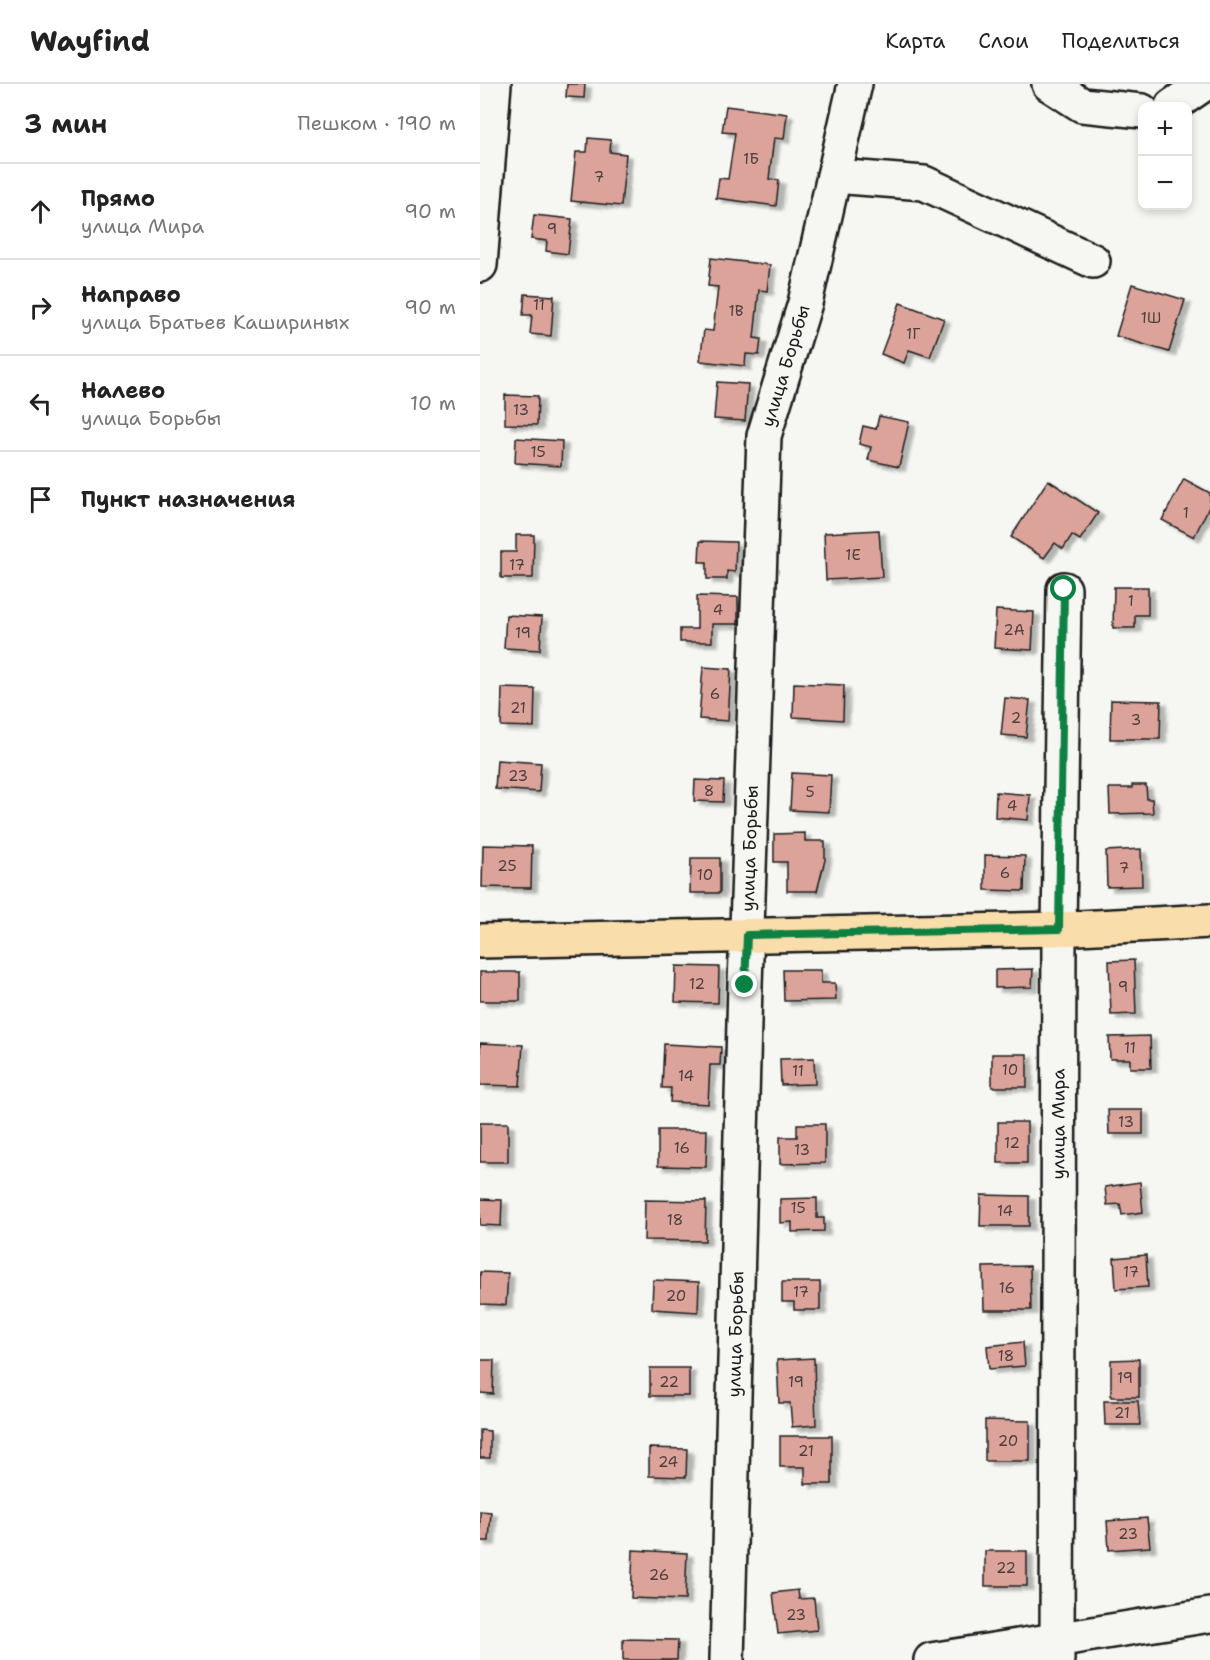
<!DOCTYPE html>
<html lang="ru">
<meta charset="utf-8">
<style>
:root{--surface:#fff;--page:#f2f2f2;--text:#222;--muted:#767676;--line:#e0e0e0}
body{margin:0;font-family:"Shantell Sans",sans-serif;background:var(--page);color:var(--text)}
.controls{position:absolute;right:18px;top:18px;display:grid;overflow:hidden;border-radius:12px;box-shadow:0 3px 9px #0003}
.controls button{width:54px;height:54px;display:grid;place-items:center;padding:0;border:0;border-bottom:2px solid var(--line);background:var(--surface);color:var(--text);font:30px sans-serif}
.stop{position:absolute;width:18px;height:18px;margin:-14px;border:4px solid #0b8043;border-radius:50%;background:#fff}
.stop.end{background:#0b8043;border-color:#fff;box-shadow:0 2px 6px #0008}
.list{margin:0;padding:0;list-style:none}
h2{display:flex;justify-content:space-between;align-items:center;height:78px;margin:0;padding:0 24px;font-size:26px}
h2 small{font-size:20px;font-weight:400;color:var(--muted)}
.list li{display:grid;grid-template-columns:39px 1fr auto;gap:18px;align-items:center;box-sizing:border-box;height:96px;padding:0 24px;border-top:2px solid var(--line)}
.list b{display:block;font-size:22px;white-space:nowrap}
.list p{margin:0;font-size:20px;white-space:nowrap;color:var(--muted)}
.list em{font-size:20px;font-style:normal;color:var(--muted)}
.icon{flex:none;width:33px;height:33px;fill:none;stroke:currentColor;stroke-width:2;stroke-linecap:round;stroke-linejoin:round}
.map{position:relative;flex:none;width:730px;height:1576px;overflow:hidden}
header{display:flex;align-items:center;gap:36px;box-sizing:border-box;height:84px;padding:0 30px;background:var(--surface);border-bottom:2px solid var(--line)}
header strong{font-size:28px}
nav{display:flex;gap:33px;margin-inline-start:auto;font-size:21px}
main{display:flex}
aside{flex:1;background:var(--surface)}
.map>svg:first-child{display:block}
.building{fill:#dca39a;stroke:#1c1c1c;stroke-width:1.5;filter:url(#shadow)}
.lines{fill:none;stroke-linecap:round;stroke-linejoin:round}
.minor-casing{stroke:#1c1c1c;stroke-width:38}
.major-casing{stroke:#1c1c1c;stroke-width:38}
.minor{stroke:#f6f6f2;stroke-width:33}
.major{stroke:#f9deab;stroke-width:33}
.route{stroke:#0b8043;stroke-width:8}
.labels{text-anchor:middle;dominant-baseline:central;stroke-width:6;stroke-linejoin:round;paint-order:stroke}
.number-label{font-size:15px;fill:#4c3e3c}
.street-label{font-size:18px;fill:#1c1c1c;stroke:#f6f6f2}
</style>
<header>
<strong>Wayfind</strong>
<nav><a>Карта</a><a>Слои</a><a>Поделиться</a></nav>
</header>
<main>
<aside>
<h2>3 мин<small>Пешком · 190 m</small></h2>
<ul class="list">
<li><svg class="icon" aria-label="ahead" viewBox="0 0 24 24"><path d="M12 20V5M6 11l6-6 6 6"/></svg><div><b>Прямо</b><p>улица Мира</p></div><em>90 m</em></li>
<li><svg class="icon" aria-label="right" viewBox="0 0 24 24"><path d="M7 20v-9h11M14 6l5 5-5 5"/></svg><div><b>Направо</b><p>улица Братьев Кашириных</p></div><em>90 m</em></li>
<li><svg class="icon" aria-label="left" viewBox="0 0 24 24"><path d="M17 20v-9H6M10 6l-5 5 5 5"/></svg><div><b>Налево</b><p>улица Борьбы</p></div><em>10 m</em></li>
<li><svg class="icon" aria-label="arrive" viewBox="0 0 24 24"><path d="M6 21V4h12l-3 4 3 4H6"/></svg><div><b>Пункт назначения</b></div></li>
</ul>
</aside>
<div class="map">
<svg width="730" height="1576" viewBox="0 0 730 1576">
<defs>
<filter id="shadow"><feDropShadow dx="6" dy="4" stdDeviation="1.5" flood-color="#0004"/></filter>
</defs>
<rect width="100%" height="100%" fill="#f6f6f2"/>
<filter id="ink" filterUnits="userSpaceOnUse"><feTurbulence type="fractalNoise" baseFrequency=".0167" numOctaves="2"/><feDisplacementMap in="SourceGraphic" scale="12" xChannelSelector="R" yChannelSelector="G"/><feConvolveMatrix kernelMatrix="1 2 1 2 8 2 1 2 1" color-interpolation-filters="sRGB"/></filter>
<g filter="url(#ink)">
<!-- building -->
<g class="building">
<path d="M87,0h18l-1,14 -18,-1z"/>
<path d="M246,22l61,8 -3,25 -10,-1 -5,41 10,1 -3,26 -60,-8 3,-20 9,1 7,-46 -13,-1z"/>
<path d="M108,54l23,2 -1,12 16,2 -5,52 -50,-5 5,-49h11z"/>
<path d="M54,131l38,4 -4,35 -22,-3 1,-10 -16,-2z"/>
<path d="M231,174l59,7 -3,26 -8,-1 -5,48 7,1 -2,16 -13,-1 -1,12 -45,-5 4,-31 9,1 5,-44 -10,-1z"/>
<path d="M652,200l53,16 -16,52 -53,-16z"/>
<path d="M45,210l29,2 -3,40 -21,-2 2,-19h-9z"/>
<path d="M420,219l44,16 -14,38 -21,-7 -5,13 -23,-9z"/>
<path d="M237,298l31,2 -3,37 -31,-2z"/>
<path d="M25,311l33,1 -1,29 -32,-1z"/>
<path d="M399,332l30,6 -10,45 -31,-7 3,-13 -12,-3 4,-18 13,3z"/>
<path d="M36,354l46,3 -1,25 -46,-3z"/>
<path d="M704,395l26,14v12l-16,32 -32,-17z"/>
<path d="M568,396l50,33 -18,27 -8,-5 -9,14 -8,-6 -11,15 -33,-21z"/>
<path d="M399,446l3,47 -56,3 -2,-47z"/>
<path d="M36,451h18l-1,43h-32v-26h15z"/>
<path d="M220,457l36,1 -1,30 -8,-1v8h-20v-17h-8z"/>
<path d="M634,503h34v28h-13v13h-22z"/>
<path d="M217,512l41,1v27h-26v18h-32v-13h17z"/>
<path d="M516,526l38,2 -2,38 -38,-2z"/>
<path d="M26,531l36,2 -2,33 -36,-2z"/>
<path d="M223,583l28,2 -3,52 -29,-2z"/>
<path d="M314,599l50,2 -1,35 -50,-3z"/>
<path d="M22,604l33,1 -1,38 -33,-1z"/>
<path d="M525,614l25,2 -4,37 -25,-2z"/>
<path d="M631,616l50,1 -1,38h-50z"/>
<path d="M17,676l44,3 -2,29 -44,-3z"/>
<path d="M312,689l39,2 -2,37 -39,-2z"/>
<path d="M215,696l29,1 -1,21 -29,-1z"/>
<path d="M652,701h14l1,14h5l1,14 -43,1 -1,-26h23z"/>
<path d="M516,708l34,3 -2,25 -33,-3z"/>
<path d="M325,749v8h20v19l-8,31h-30v-29h-13v-28z"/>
<path d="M3,761l49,1 -1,42 -49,-1z"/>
<path d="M661,765l1,37 -35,1 -1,-36z"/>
<path d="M505,771l40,1 -1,35 -39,-1z"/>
<path d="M211,774h29v35h-30z"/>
<path d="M654,876l2,54 -25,1 -2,-54z"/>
<path d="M196,882l43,1 -1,36 -43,-1z"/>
<path d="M553,885l-1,18 -37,1v-18z"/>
<path d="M303,886h38v13h14l1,17 -52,1z"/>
<rect x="0" y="888" width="40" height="29"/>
<path d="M670,952l1,32h-21v-9h-20l-1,-22z"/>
<path d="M0,959l43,2 -3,41 -40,-1z"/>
<path d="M184,960l57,3 -1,18h-10l-2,39 -38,-2 1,-14h-9z"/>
<rect x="512" y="970" width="35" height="33"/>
<path d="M334,974l1,26 -34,1 -1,-26z"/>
<path d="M628,1026h35v24h-34z"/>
<rect x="518" y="1038" width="29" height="41"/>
<rect x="0" y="1039" width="28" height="39"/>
<path d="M317,1040h28v39l-45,1v-27h17z"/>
<path d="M178,1046h49l-1,37 -48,-1z"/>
<path d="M660,1098l3,30 -21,3 -2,-11 -13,1 -2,-18z"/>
<path d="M501,1111l48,1v30h-49z"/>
<path d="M337,1114v20h7v13l-32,1v-10l-12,1v-24z"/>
<path d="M0,1115l22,1 -1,26 -21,-1z"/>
<path d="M165,1116l61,1 -1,40 -61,-1z"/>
<path d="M666,1171l2,32 -32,2 -2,-31z"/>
<path d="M550,1182l1,44h-47l-1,-43z"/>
<path d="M0,1188l28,1 -2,32 -26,-1z"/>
<path d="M173,1196l46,2 -1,30 -46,-3z"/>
<path d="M302,1198h38v28h-26v-8h-12z"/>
<path d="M543,1258l2,24 -36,3 -2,-23z"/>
<path d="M334,1274l2,67 -24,2 -2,-24h-11l-2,-43z"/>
<path d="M659,1275v38h-28v-37z"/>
<path d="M0,1276h14l-1,34 -13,-1z"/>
<rect x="170" y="1284" width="39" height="28"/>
<path d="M624,1317h34l2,24h-35z"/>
<path d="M505,1336l45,1v40h-45z"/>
<path d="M0,1346l10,1v27h-10z"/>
<path d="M300,1352h52v48h-27v-17h-25z"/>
<path d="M169,1364l38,1 -1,28 -37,-1z"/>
<path d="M0,1427l11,1 -2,29h-9z"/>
<path d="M667,1434l3,29 -41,3 -2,-29z"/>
<path d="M153,1466l54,3 -2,47 -54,-2z"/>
<rect x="505" y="1467" width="42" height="35"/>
<path d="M318,1506l1,9 15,-1 3,32 -39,4 -5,-41z"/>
<path d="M143,1555l55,1 -1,20h-54z"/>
</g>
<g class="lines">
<!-- minor casing -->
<g class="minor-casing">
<g id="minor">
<path d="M569,0l33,21 60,6"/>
<path d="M692,22l32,-22"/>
<path d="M354,92l90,7 169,78"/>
<path d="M0,181l14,-181"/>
<path id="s1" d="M247,1576l18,-675 19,-549 41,-133 50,-219"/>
<path d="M451,1576l279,-45"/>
<path id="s2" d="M577,1576l2,-731 5,-340"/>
</g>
</g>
<!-- major casing -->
<g class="major-casing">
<path id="major" d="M0,857l579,-12 151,-8"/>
</g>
<!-- minor -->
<use href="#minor" class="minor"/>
<!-- major -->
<use href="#major" class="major"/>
</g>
</g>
<g class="lines" filter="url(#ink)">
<!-- route -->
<path class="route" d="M265,901l2,-50 312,-6 5,-340"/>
</g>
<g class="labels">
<!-- number labels -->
<g class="number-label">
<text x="271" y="75">1Б</text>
<text x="119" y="93">7</text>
<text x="72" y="145">9</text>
<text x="59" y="221">11</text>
<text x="256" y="227">1В</text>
<text x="671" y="234">1Ш</text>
<text x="433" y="250">1Г</text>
<text x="41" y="326">13</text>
<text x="58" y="368">15</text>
<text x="706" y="429">1</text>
<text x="373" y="471">1Е</text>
<text x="37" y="481">17</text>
<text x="651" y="517">1</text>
<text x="238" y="526">4</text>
<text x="534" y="546">2А</text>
<text x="43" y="549">19</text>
<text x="235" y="610">6</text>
<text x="38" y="624">21</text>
<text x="536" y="634">2</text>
<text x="656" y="636">3</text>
<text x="38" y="692">23</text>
<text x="229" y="707">8</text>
<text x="330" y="708">5</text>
<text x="532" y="722">4</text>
<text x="27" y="782">25</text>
<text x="644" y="784">7</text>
<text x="525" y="789">6</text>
<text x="225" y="791">10</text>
<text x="217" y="900">12</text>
<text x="643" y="903">9</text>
<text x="650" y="964">11</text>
<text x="530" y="986">10</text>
<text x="318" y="987">11</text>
<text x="206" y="992">14</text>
<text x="646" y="1038">13</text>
<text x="532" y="1059">12</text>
<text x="202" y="1064">16</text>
<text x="322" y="1066">13</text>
<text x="318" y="1124">15</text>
<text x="525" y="1127">14</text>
<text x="195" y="1136">18</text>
<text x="651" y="1188">17</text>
<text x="527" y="1204">16</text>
<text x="321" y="1208">17</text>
<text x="196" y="1212">20</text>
<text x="526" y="1272">18</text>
<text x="645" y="1294">19</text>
<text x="189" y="1298">22</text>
<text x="316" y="1298">19</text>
<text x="642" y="1329">21</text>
<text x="528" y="1357">20</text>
<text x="326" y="1367">21</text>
<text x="188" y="1378">24</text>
<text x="648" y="1450">23</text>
<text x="526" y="1484">22</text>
<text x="179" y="1491">26</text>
<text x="316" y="1531">23</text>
</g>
<!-- street labels -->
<g class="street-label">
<text stroke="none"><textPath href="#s1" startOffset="1298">улица Борьбы</textPath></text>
<text stroke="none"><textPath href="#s1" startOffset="812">улица Борьбы</textPath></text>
<text stroke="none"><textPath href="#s2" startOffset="536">улица Мира</textPath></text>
<text stroke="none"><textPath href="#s1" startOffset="326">улица Борьбы</textPath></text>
</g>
</g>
</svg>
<div class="controls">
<button>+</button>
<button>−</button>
</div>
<div class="stop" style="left:584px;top:505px"></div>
<div class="stop end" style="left:265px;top:901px"></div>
</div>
</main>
